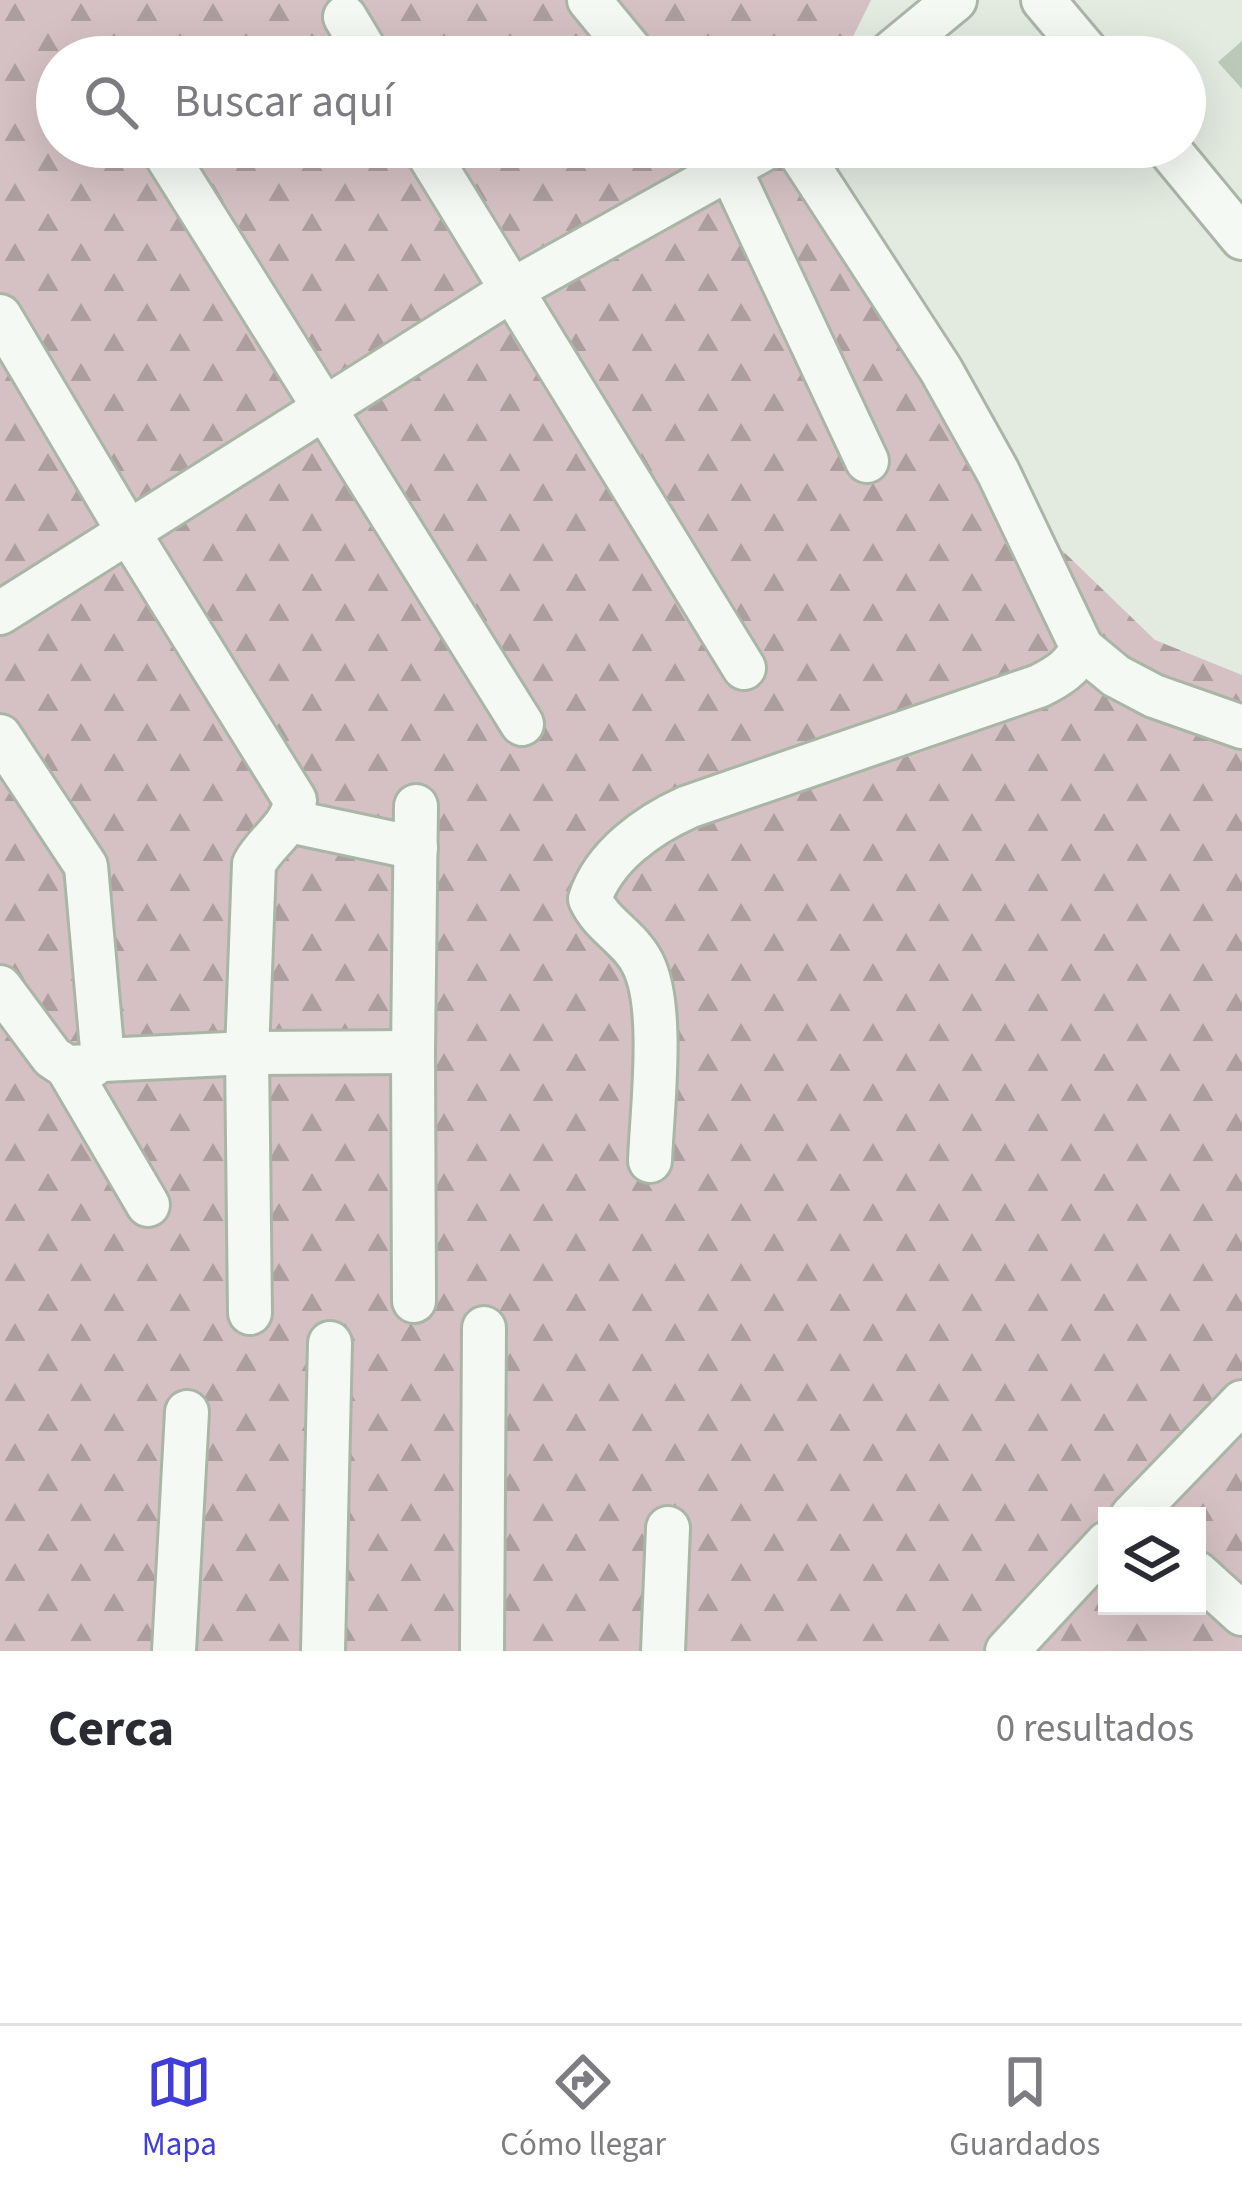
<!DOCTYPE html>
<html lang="es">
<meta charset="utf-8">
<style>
:root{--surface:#fff;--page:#f2f2f3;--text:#2b2b33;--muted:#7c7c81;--line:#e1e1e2;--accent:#413dd9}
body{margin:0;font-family:"Source Sans 3",sans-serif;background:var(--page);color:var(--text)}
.controls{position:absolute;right:36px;bottom:36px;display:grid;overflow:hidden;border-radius:0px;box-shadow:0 12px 48px #0002}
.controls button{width:108px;height:108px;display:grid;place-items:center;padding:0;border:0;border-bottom:3px solid var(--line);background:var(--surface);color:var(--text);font:60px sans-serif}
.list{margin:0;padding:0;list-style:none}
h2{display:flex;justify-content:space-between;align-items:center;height:156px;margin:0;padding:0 48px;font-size:51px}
h2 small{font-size:39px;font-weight:400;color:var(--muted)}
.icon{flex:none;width:66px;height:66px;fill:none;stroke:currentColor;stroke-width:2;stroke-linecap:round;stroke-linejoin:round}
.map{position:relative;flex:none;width:1242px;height:1651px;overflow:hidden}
.search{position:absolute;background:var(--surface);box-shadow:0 12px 48px #0002;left:36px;right:36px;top:36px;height:132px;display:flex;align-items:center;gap:30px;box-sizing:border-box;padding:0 42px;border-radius:66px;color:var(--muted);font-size:45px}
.sheet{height:372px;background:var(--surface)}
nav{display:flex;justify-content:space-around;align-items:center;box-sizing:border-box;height:168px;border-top:3px solid var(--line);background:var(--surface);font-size:33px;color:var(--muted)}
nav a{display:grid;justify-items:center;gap:6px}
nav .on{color:var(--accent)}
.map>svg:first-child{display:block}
.forest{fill:url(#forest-firs);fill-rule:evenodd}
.building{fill:#bbc9b8}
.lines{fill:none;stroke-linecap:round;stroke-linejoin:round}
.minor-casing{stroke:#a9b6a6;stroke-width:48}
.minor{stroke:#f5f9f4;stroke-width:42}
</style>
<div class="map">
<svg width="1242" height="1651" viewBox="0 0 1242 1651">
<defs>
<pattern id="forest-firs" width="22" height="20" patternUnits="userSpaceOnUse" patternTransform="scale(3)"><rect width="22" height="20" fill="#d5c1c3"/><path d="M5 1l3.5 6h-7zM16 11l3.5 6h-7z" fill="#ad9e9e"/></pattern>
</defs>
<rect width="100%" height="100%" fill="#e3ebe1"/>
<!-- forest -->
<path class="forest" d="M0,0h871l-28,57h-786v90h780l5,62 168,291 145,140 87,35v976h-1242zM1107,1516h90v90h-90z"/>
<!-- building -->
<path class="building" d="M1242,41v48l-24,-27z"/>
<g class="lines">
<!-- minor casing -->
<g class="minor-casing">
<g id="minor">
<path d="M589,0l47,57"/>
<path d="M1043,0l48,57"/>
<path d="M345,17l24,40"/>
<path d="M886,57l69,-57"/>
<path d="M161,147l361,577"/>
<path d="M424,147l320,521"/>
<path d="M712,147l17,20 138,294"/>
<path d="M1167,147l75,91"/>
<path d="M0,316l129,217 166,267c-2,27 -29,41 -41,64l-7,189 3,260"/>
<path d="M0,613l512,-323 256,-143"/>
<path d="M1082,648l34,28 38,20 88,31"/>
<path d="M0,736l86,130 17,194 144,-7 166,-1"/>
<path d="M289,821l127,27"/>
<path d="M0,987l52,70 15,10 25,-1"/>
<path d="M67,1067l81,138"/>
<path d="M650,1161c2,-52 15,-153 -7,-197 -13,-27 -41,-38 -53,-65 14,-43 58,-74 98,-92l351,-121c20,-10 33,-18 43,-38l-84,-176 -57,-102 -145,-223"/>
<path d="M414,1301l-1,-249 3,-246"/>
<path d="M1132,1516l110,-114"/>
<path d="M1197,1573l45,41"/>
<path d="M174,1651l13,-239"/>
<path d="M323,1651l7,-308"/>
<path d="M482,1651l2,-323"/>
<path d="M663,1651l5,-123"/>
<path d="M1007,1651l100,-108"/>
</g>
</g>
<!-- minor -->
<use href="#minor" class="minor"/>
</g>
</svg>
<div class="controls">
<button><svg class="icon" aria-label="layers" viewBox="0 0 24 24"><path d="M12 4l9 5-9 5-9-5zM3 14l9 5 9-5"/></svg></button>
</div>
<div class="search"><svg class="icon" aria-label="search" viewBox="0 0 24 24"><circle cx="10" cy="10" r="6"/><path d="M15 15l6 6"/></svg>Buscar aquí</div>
</div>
<section class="sheet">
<h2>Cerca<small>0 resultados</small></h2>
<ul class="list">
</ul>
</section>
<nav>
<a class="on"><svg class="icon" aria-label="map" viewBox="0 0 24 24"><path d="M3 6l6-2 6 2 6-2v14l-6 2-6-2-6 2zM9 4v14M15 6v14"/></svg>Mapa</a>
<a><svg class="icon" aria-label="directions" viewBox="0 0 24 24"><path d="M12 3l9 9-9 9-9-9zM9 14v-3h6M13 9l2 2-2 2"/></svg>Cómo llegar</a>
<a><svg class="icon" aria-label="saved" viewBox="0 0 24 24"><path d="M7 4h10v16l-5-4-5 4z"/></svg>Guardados</a>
</nav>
